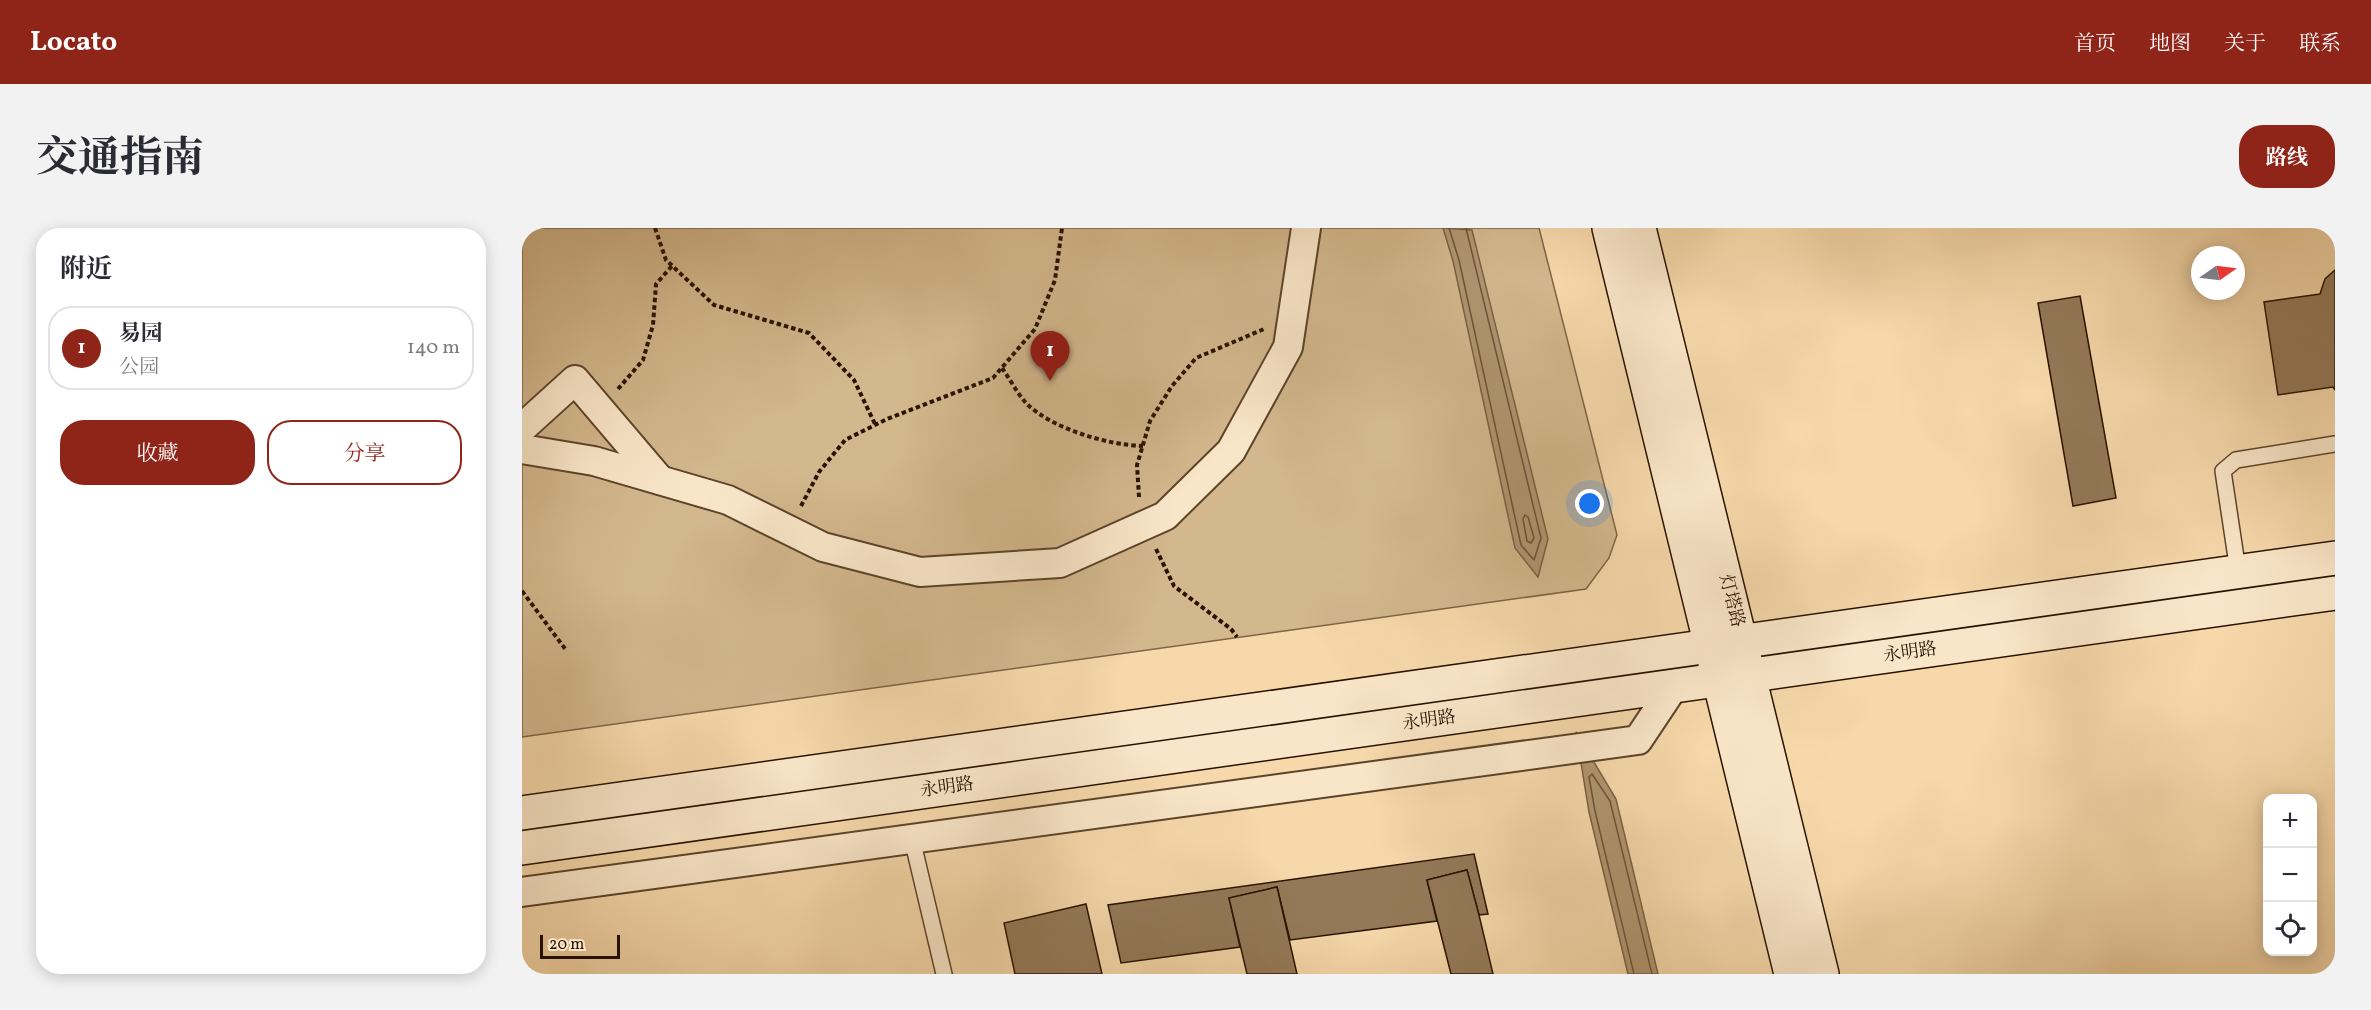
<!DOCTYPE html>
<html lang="zh">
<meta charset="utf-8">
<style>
:root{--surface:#fff;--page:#f2f2f3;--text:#2b2b33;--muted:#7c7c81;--line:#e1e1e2;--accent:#8f2418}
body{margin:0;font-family:Vollkorn,"Noto Serif SC",serif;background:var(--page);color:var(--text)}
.controls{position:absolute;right:18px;bottom:18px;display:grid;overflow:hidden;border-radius:12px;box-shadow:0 3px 15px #0003}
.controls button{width:54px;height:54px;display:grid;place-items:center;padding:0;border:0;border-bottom:2px solid var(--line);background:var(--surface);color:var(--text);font:30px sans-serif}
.compass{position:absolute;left:1669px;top:18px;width:54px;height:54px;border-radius:50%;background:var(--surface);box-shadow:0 3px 15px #0003;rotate:76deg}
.scale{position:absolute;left:18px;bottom:15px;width:80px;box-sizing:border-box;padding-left:6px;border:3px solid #291300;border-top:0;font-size:16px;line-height:21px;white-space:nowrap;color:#291300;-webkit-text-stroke:4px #f9e6c8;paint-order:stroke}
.you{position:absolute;left:1068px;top:276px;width:21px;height:21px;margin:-15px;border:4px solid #fff;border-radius:50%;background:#1a73e8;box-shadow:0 0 0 9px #1a73e833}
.badge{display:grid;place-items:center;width:39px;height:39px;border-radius:50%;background:var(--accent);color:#fff;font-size:20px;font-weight:700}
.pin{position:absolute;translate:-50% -50px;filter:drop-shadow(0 2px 3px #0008)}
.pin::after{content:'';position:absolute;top:32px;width:21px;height:18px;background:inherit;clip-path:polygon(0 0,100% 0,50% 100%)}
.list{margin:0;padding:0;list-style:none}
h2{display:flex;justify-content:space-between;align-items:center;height:78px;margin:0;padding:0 24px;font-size:26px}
h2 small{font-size:20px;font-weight:400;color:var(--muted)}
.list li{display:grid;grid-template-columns:39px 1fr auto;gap:18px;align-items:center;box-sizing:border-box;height:84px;margin:0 12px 12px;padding:0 12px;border:2px solid var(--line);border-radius:24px}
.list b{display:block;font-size:22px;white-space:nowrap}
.list p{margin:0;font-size:20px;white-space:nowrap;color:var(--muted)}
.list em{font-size:20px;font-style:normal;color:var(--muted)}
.actions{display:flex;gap:12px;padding:18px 24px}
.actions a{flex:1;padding:14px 0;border:2px solid var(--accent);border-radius:24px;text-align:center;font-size:21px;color:var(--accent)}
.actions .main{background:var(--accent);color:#fff}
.icon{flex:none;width:33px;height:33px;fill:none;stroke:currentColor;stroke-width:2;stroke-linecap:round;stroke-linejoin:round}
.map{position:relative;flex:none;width:1813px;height:746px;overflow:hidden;border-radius:24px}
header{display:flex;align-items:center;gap:36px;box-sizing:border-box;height:84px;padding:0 30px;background:var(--accent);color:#fff}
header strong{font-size:28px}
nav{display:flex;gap:33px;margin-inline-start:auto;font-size:21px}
.intro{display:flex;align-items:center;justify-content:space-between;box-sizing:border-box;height:144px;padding:0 36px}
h1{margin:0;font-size:42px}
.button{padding:15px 27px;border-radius:24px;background:var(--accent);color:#fff;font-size:21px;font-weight:700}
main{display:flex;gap:36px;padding:0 36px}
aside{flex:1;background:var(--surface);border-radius:24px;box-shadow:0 3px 15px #0003}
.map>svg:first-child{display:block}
.green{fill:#d3b78d;stroke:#7e6546;stroke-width:1.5}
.water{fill:#b09570;stroke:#7a6143;stroke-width:1.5}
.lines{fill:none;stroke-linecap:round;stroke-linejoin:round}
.shore{stroke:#6c5438;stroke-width:1.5}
.building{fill:#947958;stroke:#291300;stroke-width:1.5}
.lane-casing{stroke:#5c442a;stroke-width:18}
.street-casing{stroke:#5c442a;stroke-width:32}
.secondary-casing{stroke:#291300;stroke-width:36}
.path{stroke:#291300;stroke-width:4;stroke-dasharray:4.5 3;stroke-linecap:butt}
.lane{stroke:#f9e6c8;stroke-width:15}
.street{stroke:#f9e6c8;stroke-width:28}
.secondary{stroke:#f9e6c8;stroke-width:33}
.labels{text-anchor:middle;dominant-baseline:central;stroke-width:4.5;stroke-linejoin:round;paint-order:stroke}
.street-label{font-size:18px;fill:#291300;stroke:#f9e6c8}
</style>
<header>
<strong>Locato</strong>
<nav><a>首页</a><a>地图</a><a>关于</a><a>联系</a></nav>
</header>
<div class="intro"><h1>交通指南</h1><a class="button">路线</a></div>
<main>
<aside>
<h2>附近<small></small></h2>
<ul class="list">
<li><span class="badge">1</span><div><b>易园</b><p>公园</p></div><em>140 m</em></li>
</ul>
<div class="actions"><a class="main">收藏</a><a>分享</a></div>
</aside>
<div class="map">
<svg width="1813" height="746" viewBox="0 0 1813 746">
<rect width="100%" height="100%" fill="#f6d8aa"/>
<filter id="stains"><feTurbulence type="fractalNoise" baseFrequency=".00333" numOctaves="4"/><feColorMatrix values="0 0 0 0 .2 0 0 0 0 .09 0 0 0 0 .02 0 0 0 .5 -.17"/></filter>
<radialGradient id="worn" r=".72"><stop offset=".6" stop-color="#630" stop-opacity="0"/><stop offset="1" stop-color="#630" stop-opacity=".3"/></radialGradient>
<!-- green -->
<path class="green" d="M0,0h1017l78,307 -8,23 -23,31 -1064,148z"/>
<!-- water -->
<g class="water">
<path d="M921,0l29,2 76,309 -10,38 -23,-29 -62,-287z"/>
<path d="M1054,504l40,67 42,175h-30l-39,-162z"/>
</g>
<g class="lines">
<!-- shore -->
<g class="shore">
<path d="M927,0l10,32 62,285 13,15 7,-22 -75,-310"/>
<path d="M1003,287l3,2 6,21 -3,5 -4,-2 -4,-22z"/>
<path d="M1112,746l-39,-163 -6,-34 3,-3 18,27 42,173"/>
</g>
</g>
<!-- building -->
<g class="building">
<path d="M1813,42v120l-2,-3 -55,8 -14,-93 56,-8 5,-15z"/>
<path d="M1558,68l36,202 -43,8 -35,-203z"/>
<path d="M952,626l14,60 -9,1 -12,-45 -40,10 10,41 -147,19 -13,-53 -48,11 11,49 -119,16 -13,-58z"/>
<path d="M945,642l12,45 14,59h-42l-24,-94z"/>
<path d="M755,659l20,87h-50l-18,-76z"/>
<path d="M564,676l16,70h-87l-11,-51z"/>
</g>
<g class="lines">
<!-- lane casing -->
<g class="lane-casing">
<g id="lane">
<path d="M1716,343l-15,-100 13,-11 99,-16"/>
<path d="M390,611l32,135"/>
</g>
</g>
<!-- street casing -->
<g class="street-casing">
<g id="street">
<path d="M0,200l53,-48 85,100"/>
<path d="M0,221l72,12 134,39 95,47 97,25 140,-9 105,-47 66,-65 57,-104 18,-119"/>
<path d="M0,664l1116,-152 36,-54"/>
</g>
</g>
<!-- secondary casing -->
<g class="secondary-casing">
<g id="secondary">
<path d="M1087,0l182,746"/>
<path d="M1117,0l183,746"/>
<path d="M0,585l1813,-255"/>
<path d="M0,620l1813,-255"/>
</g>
</g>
<!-- path -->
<g class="path">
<path d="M133,0l11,32 48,45 95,28 45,47 21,44"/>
<path d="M480,140c8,11 15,25 24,35 26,26 82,42 117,43"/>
<path d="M96,161l25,-29 10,-35 3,-41 16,-18"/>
<path d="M617,269l-2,-32 13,-44 22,-35 24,-28 68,-29"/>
<path d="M279,278l18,-34 26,-32 42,-21 106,-41 42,-49 20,-49 7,-52"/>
<path d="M634,321l18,37 57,43 6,8"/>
<path d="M0,363l44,59"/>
</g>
<!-- lane -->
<use href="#lane" class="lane"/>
<!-- street -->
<use href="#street" class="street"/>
<!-- secondary -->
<use href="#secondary" class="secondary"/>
</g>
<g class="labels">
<!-- street labels -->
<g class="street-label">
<text transform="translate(1209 373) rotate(76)">灯塔路</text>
<text transform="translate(1388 425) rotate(-8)">永明路</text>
<text transform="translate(907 493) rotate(-8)">永明路</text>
<text transform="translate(425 560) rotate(-8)">永明路</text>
</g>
</g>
<rect width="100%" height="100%" filter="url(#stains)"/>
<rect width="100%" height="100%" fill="url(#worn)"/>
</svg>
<div class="controls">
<button>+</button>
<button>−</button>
<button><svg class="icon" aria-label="locate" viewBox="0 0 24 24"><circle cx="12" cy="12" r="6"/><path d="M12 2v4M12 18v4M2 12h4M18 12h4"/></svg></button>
</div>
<svg class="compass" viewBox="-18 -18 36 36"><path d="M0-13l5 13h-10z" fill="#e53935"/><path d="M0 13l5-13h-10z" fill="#7c7c81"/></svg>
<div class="scale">20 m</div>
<div class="you"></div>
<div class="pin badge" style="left:528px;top:153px">1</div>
</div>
</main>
